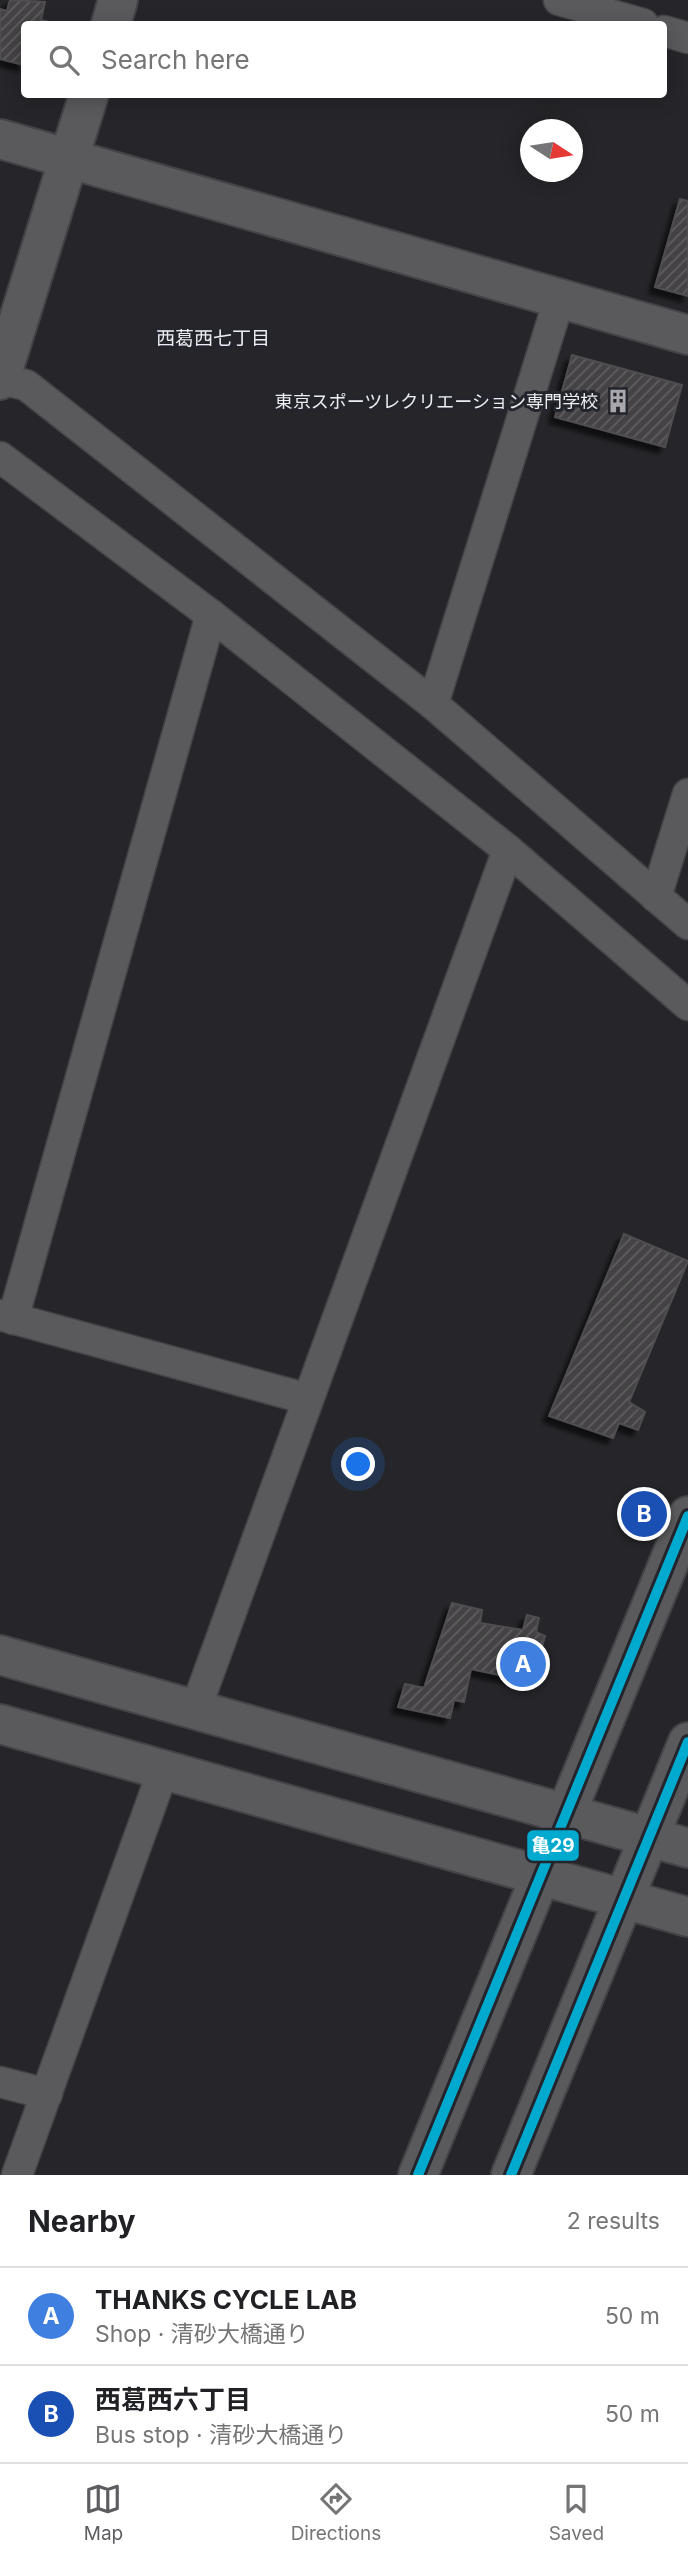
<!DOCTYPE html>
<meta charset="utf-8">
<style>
:root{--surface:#fff;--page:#f2f2f2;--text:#202124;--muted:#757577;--line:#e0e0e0;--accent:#5d5d61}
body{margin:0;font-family:Inter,"Noto Sans JP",sans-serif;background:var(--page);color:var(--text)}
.compass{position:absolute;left:520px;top:119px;width:63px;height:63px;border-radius:50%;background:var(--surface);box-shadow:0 4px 18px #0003;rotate:102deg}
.you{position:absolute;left:359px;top:1465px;width:24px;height:24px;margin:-18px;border:5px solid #fff;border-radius:50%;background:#1a73e8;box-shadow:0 0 0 10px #1a73e833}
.badge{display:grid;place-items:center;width:46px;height:46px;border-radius:50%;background:var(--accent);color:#fff;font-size:23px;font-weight:700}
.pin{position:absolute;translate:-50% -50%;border:4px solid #fff;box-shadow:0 2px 7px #0006}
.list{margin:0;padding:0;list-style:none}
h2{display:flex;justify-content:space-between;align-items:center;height:91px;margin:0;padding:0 28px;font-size:30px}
h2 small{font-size:23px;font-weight:400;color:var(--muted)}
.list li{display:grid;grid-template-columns:46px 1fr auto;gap:21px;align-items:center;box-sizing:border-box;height:98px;padding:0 28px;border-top:2px solid var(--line)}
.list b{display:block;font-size:26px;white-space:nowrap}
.list p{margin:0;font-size:23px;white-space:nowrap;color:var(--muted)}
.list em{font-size:23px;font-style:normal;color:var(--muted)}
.icon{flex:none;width:38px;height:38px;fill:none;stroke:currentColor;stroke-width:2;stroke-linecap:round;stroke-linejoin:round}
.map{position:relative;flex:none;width:688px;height:2175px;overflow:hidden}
.search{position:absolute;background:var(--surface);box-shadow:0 4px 18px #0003;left:21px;right:21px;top:21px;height:77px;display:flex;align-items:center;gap:18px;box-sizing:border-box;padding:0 24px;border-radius:7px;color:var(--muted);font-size:26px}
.sheet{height:287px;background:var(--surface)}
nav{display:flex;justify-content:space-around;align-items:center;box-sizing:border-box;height:98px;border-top:2px solid var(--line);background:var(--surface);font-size:19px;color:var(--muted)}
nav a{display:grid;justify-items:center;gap:4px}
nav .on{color:var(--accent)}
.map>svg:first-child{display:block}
.building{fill:url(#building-hatch);stroke:#504e50;stroke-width:2;filter:url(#shadow)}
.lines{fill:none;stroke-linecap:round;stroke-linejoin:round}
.street-casing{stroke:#444448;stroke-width:33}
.secondary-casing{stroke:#444448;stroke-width:42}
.street{stroke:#5a5a5d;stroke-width:30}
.secondary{stroke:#5a5a5d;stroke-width:38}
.bus-1-casing{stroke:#24252c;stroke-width:16}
.bus-1{stroke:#00a9ce;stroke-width:10}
.labels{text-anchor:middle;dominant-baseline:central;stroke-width:6;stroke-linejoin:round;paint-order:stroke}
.poi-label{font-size:18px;fill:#ecedf2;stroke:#24252c;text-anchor:end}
.neighbourhood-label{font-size:19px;fill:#ecedf2;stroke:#24252c}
.line-badge{stroke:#24252c;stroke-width:2.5}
.badge-label{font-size:19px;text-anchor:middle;font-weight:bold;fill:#fff}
</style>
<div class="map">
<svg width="688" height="2175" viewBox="0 0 688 2175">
<defs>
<pattern id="building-hatch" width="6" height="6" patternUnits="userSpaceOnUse" patternTransform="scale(1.75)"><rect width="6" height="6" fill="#444344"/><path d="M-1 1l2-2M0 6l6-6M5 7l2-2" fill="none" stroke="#5f5e5f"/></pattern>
<filter id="shadow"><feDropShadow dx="-6" dy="6" stdDeviation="2" flood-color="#0009"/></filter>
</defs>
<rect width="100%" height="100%" fill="#26262a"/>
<!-- building -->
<g class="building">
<path d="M10,0l35,2 -4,18 16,4h-33v41l-24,-6v-50l7,2z"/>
<path d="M680,199l8,2v95l-33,-9z"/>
<path d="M572,355l110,30 -17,62 -110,-30z"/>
<path d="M624,1234l64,27 -59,141 16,10 -7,18 -19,-7 -6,15 -64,-22z"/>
<path d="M452,1603l30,7 -2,13 43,7 4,-15 12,3 -3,14 9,4 -13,46 -61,-13 -7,33 -10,-2 -4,18 -52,-11 7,-23 19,4z"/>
</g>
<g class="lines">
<!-- street casing -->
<g class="street-casing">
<g id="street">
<path d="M559,0l84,24"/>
<path d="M664,31l24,7"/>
<path d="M0,379l26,6 407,319 255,220"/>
<path d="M0,457l211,158 297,235 180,155"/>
<path d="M433,704l126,-404"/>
<path d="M656,897l32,-103"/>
<path d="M0,1315l308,84"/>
<path d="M13,1319l198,-704"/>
<path d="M196,1708l312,-858"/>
<path d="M0,2082l47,12"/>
<path d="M17,2175l146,-404"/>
</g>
</g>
<!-- secondary casing -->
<g class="secondary-casing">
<g id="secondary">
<path d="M111,24l7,-24"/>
<path d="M0,139l688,196"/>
<path d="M0,380l89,-286"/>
<path d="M0,1655l688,193"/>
<path d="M0,1724l688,193"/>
<path d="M418,2175l270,-659"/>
<path d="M511,2175l177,-433"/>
</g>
</g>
<!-- street -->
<use href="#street" class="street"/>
<!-- secondary -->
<use href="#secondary" class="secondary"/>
<!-- bus-1 casing -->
<g class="bus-1-casing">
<g id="bus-1">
<path d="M418,2175l270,-659"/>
<path d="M511,2175l177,-433"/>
</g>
</g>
<!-- bus-1 -->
<use href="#bus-1" class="bus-1"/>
</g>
<!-- icons -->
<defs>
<g id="building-bare" transform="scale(1.89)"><path d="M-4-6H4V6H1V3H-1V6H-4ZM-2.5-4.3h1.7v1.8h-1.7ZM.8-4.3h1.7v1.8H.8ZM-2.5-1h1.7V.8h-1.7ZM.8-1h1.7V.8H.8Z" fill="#a7a7ac" stroke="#24252c" stroke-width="2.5" paint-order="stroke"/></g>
</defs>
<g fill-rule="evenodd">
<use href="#building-bare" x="618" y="401"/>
</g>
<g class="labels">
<!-- poi labels -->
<g class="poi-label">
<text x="598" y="401">東京スポーツレクリエーション専門学校</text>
</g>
<!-- neighbourhood labels -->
<g class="neighbourhood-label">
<text x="213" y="338">西葛西七丁目</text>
</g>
</g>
<rect class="line-badge" x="526" y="1829" width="54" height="33" rx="7" fill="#00a9ce"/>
<g class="badge-label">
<text x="553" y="1852">亀29</text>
</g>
</svg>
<svg class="compass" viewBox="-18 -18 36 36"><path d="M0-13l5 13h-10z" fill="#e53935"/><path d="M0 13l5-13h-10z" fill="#757577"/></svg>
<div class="you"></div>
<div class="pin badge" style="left:523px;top:1664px;background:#3f7fe0">A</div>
<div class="pin badge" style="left:644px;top:1514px;background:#1a4fb4">B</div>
<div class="search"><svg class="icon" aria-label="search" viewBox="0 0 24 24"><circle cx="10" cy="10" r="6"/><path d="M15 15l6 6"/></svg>Search here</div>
</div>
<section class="sheet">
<h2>Nearby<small>2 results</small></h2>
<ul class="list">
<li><span class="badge" style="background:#3f7fe0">A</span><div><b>THANKS CYCLE LAB</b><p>Shop · 清砂大橋通り</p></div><em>50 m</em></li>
<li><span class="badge" style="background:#1a4fb4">B</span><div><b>西葛西六丁目</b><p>Bus stop · 清砂大橋通り</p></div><em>50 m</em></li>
</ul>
</section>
<nav>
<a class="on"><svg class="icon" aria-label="map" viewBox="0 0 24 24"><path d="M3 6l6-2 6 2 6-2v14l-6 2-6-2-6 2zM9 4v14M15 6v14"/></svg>Map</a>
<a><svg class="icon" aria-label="directions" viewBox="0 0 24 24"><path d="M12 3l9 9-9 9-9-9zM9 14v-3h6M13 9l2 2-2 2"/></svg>Directions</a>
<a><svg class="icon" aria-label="saved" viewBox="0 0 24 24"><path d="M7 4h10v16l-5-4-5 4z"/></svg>Saved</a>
</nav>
